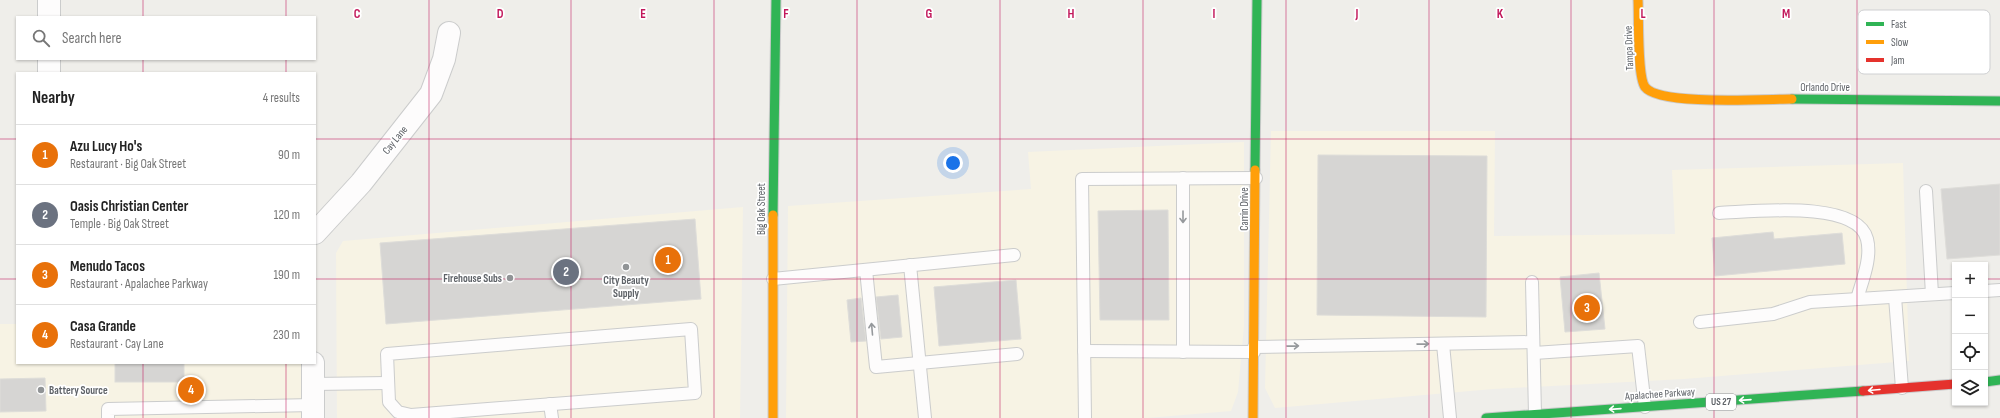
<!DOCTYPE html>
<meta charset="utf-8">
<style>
:root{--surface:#fff;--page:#f6f6f6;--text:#222;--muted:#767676;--line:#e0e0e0;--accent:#d93025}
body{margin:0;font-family:"Sofia Sans Condensed",sans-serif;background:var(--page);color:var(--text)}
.controls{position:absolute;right:12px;bottom:12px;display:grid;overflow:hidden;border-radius:0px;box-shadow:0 1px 3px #0004}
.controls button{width:36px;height:36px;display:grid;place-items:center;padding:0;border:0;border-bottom:1px solid var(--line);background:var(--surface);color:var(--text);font:20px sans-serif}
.you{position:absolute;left:953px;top:163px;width:14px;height:14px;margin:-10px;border:3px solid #fff;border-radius:50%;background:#1a73e8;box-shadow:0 0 0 6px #1a73e833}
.badge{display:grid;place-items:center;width:26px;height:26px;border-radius:50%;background:var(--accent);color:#fff;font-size:13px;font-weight:700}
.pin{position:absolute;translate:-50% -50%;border:2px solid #fff;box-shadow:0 1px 4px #0006}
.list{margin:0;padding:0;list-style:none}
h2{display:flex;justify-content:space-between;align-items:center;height:52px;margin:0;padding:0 16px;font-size:17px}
h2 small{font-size:13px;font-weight:400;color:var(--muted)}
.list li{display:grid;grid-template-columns:26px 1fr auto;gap:12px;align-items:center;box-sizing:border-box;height:60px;padding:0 16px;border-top:1px solid var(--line)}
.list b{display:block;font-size:15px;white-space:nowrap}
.list p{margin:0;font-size:13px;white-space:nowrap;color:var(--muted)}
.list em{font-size:13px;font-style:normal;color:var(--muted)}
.icon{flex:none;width:22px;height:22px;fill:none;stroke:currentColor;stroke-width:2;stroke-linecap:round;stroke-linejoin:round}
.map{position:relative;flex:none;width:2000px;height:418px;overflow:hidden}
.search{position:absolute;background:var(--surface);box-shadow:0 1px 3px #0004;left:16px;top:16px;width:300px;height:44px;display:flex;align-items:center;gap:10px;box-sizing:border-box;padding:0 14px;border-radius:0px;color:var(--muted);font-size:15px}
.panel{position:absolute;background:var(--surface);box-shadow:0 1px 3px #0004;left:16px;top:72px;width:300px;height:292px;border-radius:0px}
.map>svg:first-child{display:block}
.commercial{fill:#f7f3e4}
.building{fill:#d6d5d3;stroke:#deddd9}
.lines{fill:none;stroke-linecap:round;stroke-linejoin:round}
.lane-casing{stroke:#cbcccc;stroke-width:14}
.street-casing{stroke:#cbcccc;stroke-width:24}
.fast-casing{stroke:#cacacb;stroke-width:11}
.slow-casing{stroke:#cacacb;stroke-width:11}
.jam-casing{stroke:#cacacb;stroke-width:11}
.lane{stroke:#fdfcfc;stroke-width:12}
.street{stroke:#fdfcfc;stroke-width:22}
.fast{stroke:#30b455;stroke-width:9}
.slow{stroke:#ff9f0a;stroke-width:9}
.jam{stroke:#e5322d;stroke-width:9}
.oneway{stroke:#96999c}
.oneway2{stroke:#fff}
.grid{fill:none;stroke:#c2185b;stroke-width:1;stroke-opacity:0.55}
.poi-dot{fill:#919496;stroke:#fff;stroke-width:1.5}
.labels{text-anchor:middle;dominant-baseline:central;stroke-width:3.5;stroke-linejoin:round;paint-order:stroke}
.shield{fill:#fff;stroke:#8f9295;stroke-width:1}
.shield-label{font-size:10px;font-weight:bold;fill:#5f6368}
.street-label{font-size:11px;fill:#5f6368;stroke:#fff}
.poi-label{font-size:11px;font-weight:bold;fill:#5f6368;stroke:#fff;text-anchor:end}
.key{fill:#fff;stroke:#cfd0d2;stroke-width:1}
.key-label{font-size:11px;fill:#5f6368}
.grid-label{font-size:13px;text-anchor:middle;font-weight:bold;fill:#c2185b;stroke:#fff;stroke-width:3.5;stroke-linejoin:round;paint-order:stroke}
</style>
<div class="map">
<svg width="2000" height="418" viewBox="0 0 2000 418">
<rect width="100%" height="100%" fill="#efeeea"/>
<!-- commercial -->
<g class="commercial">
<path d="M1271,131h224l-1,105 181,-2 -3,-64 231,-7 6,198 -225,18 -191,10 -218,19 -10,-20z"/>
<path d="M1244,142v184l-6,66 -7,19 -84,7h-361l2,-212 243,-17 -3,-37z"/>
<path d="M743,207l-3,211h-403l-1,-165 7,-12z"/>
<path d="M0,324h17v39h284l1,55h-302z"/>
</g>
<!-- building -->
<g class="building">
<path d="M1318,155l169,1 -1,161 -169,-2z"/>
<path d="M2000,184v71l-53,4 -6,-70z"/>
<path d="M1168,210l1,110h-69l-2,-109z"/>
<path d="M695,219l6,80 -315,25 -6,-81z"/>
<path d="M1773,232l1,7 68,-6 3,31 -130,12 -3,-38z"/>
<path d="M1599,273l6,56 -40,3 -5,-55z"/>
<path d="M1016,280l5,59 -82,7 -5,-59z"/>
<path d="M898,295l4,42 -21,2 -5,-42z"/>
<path d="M861,298l5,43 -15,1 -4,-42z"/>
<rect x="115" y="363" width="69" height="19"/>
<path d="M45,378l1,33 -46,1v-33z"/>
</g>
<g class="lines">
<!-- lane casing -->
<g class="lane-casing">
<g id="lane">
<path d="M1926,191l6,103"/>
<path d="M1719,213c32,-1 138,-14 148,26 5,19 -5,42 -10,60"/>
<path d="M910,265l15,153"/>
<path d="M866,270l10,97 141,-13"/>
<path d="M773,279l241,-24"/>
<path d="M1532,282l3,132"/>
<path d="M1985,291l15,-1"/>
<path d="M1895,297l7,91"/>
<path d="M1700,322l73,-8 37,-12 145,-9"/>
<path d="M691,329l4,64 -284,22 -13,-3 -9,-10 -2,-48z"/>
<path d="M1443,344l7,74"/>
<path d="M1254,347l279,-5"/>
<path d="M1084,351l170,1"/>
<path d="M1183,352v-174"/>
<path d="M1534,353l104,-7 7,61"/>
<path d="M313,384l75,-1"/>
<path d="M550,404l2,14"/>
<path d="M108,418v-9l205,-4"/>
<path d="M1085,418l-3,-239 174,-1"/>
</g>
</g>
<!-- street casing -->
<g class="street-casing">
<g id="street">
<path d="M49,17v-17"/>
<path d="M49,59v14"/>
<path d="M315,233l46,-50 70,-89 13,-35 5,-26"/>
<path d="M313,363v55"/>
</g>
</g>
<!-- fast casing -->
<g class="fast-casing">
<g id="fast">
<path d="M1792,99l208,2"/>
<path d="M1255,170l2,-170"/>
<path d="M773,215l3,-215"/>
<path d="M1985,382l15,-2"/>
<path d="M1486,418l377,-27"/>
</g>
</g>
<!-- slow casing -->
<g class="slow-casing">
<g id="slow">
<path d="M1638,0c1,17 -1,76 7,87 14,19 121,12 147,12"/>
<path d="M773,215v203"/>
<path d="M1253,418l2,-248"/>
</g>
</g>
<!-- jam casing -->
<g class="jam-casing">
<path id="jam" d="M1863,391l92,-7"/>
</g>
<!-- lane -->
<use href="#lane" class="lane"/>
<!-- street -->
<use href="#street" class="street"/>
<!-- fast -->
<use href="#fast" class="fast"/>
<!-- slow -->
<use href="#slow" class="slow"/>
<!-- jam -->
<use href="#jam" class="jam"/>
</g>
<!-- one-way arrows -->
<defs><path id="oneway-shaft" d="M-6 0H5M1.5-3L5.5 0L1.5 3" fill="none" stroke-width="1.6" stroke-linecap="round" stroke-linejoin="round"/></defs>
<g class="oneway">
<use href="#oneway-shaft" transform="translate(1183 217) rotate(90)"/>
<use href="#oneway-shaft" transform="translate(872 329) rotate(-95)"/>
<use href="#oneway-shaft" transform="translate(1423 344) rotate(-1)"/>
<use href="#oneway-shaft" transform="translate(1293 346) rotate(-1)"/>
</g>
<g class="oneway2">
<use href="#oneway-shaft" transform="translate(1874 390) rotate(175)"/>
<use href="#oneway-shaft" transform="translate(1745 400) rotate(176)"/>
<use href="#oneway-shaft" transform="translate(1615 409) rotate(176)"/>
</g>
<!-- grid -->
<path class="grid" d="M143,0v17M286,0v17M429,0v418M571,0v418M714,0v418M857,0v418M1000,0v418M1143,0v418M1286,0v418M1429,0v418M1571,0v418M1714,0v418M1857,0v418M143,59v14M286,59v14M0,139h17M315,139h1685M0,279h17M315,279h1640M1985,279h15M143,363v55M286,363v55"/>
<!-- markers -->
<g class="poi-dot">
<circle cx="626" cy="267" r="4"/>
<circle cx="510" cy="278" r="4"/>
<circle cx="41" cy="390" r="4"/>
</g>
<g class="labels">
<!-- shield labels -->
<rect class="shield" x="1706" y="394" width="30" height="16" rx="3"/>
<g class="shield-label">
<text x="1721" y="402">US 27</text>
</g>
<!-- street labels -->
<g class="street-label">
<text transform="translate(1629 48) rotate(-92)">Tampa Drive</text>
<text x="1825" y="87">Orlando Drive</text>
<text transform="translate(395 140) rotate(-51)">Cay Lane</text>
<text transform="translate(761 209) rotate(-90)">Big Oak Street</text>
<text transform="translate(1244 209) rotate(-90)">Carrin Drive</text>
<text transform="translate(1660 394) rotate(-4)">Apalachee Parkway</text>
</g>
<!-- poi labels -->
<g class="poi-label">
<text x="502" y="278">Firehouse Subs</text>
<text x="626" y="280" text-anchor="middle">City Beauty<tspan x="626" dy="13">Supply</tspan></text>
<text x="49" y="390" text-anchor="start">Battery Source</text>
</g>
</g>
<!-- legend -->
<rect x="1858" y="10" width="132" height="64" rx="6" class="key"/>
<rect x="1866" y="22" width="18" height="4" fill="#30b455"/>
<rect x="1866" y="40" width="18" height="4" fill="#ff9f0a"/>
<rect x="1866" y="58" width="18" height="4" fill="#e5322d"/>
<g class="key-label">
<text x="1891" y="28">Fast</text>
<text x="1891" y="46">Slow</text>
<text x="1891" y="64">Jam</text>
</g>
<g class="grid-label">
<text x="357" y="18">C</text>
<text x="500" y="18">D</text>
<text x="643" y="18">E</text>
<text x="786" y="18">F</text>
<text x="929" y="18">G</text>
<text x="1071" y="18">H</text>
<text x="1214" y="18">I</text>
<text x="1357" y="18">J</text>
<text x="1500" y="18">K</text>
<text x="1643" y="18">L</text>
<text x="1786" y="18">M</text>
</g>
</svg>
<div class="controls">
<button>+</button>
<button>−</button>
<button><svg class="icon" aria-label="locate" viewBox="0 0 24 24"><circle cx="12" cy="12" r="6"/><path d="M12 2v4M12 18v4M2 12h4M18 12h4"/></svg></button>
<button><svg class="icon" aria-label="layers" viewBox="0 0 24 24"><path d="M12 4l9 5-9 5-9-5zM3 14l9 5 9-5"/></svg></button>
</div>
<div class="you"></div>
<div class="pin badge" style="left:668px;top:260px;background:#e8710a">1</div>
<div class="pin badge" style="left:566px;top:272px;background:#6b7280">2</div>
<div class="pin badge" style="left:1587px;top:308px;background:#e8710a">3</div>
<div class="pin badge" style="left:191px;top:390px;background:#e8710a">4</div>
<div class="search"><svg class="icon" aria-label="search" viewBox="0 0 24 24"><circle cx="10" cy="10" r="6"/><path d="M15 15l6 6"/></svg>Search here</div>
<section class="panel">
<h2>Nearby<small>4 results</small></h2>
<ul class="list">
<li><span class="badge" style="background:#e8710a">1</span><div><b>Azu Lucy Ho's</b><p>Restaurant · Big Oak Street</p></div><em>90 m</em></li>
<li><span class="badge" style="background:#6b7280">2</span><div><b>Oasis Christian Center</b><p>Temple · Big Oak Street</p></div><em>120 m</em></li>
<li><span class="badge" style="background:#e8710a">3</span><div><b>Menudo Tacos</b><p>Restaurant · Apalachee Parkway</p></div><em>190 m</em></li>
<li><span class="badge" style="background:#e8710a">4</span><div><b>Casa Grande</b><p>Restaurant · Cay Lane</p></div><em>230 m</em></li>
</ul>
</section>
</div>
